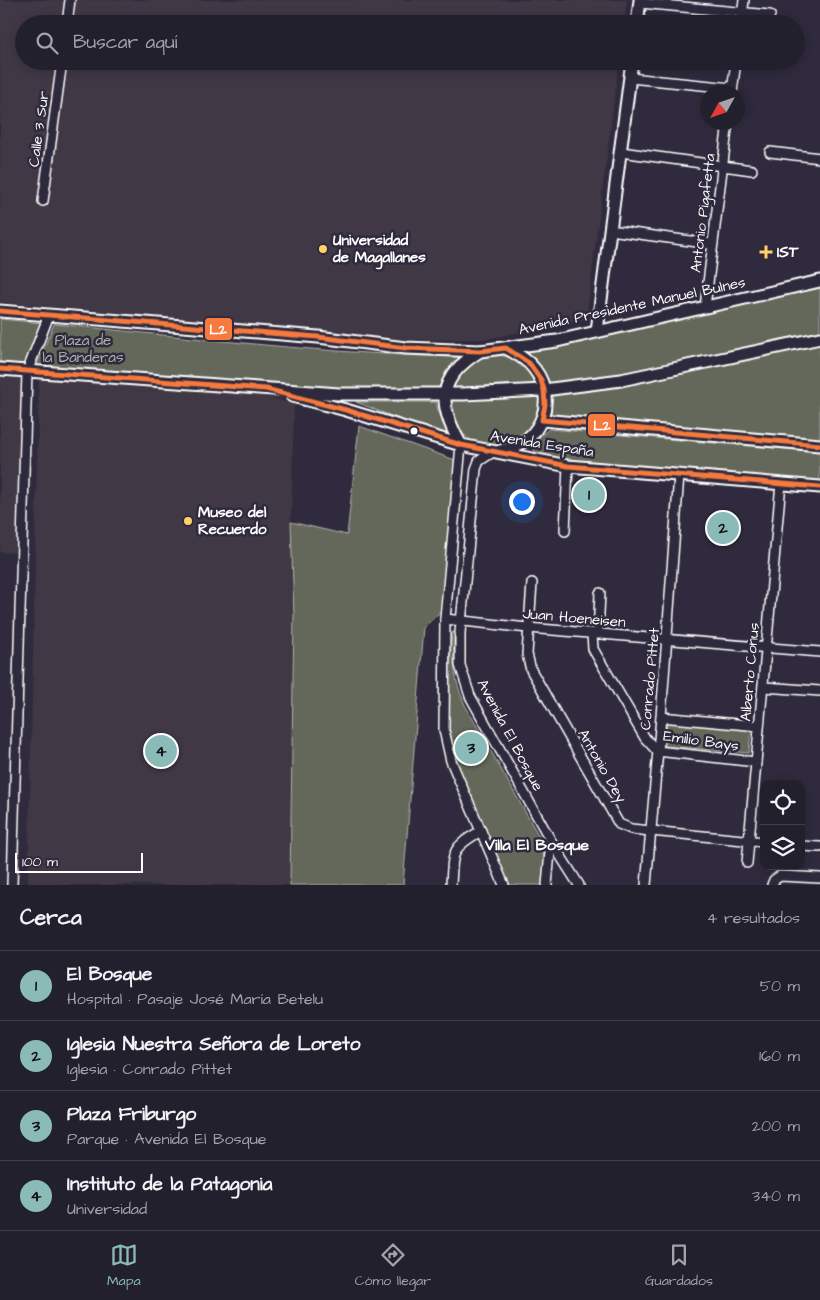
<!DOCTYPE html>
<html lang="es">
<meta charset="utf-8">
<style>
:root{--surface:#23202e;--page:#2f2d3a;--text:#f1f3f6;--muted:#a3a3aa;--line:#403e4a;--accent:#8bbbb9}
body{margin:0;font-family:"Architects Daughter",sans-serif;background:var(--page);color:var(--text)}
.controls{position:absolute;right:15px;bottom:15px;display:grid;overflow:hidden;border-radius:10px;box-shadow:0 2px 12px #0003}
.controls button{width:45px;height:45px;display:grid;place-items:center;padding:0;border:0;border-bottom:1px solid var(--line);background:var(--surface);color:var(--text);font:25px sans-serif}
.compass{position:absolute;left:700px;top:85px;width:45px;height:45px;border-radius:50%;background:var(--surface);box-shadow:0 2px 12px #0003;rotate:230deg}
.scale{position:absolute;left:15px;bottom:12px;width:128px;box-sizing:border-box;padding-left:5px;border:2px solid #fff;border-top:0;font-size:14px;line-height:18px;white-space:nowrap;color:#fff;-webkit-text-stroke:4px #2f2a3d;paint-order:stroke}
.you{position:absolute;left:521px;top:501px;width:18px;height:18px;margin:-12px;border:4px solid #fff;border-radius:50%;background:#1a73e8;box-shadow:0 0 0 8px #1a73e833}
.badge{display:grid;place-items:center;width:32px;height:32px;border-radius:50%;background:var(--accent);color:#111;font-size:16px;font-weight:700}
.pin{position:absolute;translate:-50% -50%;border:2px solid #fff;box-shadow:0 1px 5px #0006}
.list{margin:0;padding:0;list-style:none}
h2{display:flex;justify-content:space-between;align-items:center;height:65px;margin:0;padding:0 20px;font-size:21px}
h2 small{font-size:16px;font-weight:400;color:var(--muted)}
.list li{display:grid;grid-template-columns:32px 1fr auto;gap:15px;align-items:center;box-sizing:border-box;height:70px;padding:0 20px;border-top:1px solid var(--line)}
.list b{display:block;font-size:19px;white-space:nowrap}
.list p{margin:0;font-size:16px;white-space:nowrap;color:var(--muted)}
.list em{font-size:16px;font-style:normal;color:var(--muted)}
.icon{flex:none;width:28px;height:28px;fill:none;stroke:currentColor;stroke-width:2;stroke-linecap:round;stroke-linejoin:round}
.map{position:relative;flex:none;width:820px;height:885px;overflow:hidden}
.search{position:absolute;background:var(--surface);box-shadow:0 2px 12px #0003;left:15px;right:15px;top:15px;height:55px;display:flex;align-items:center;gap:12px;box-sizing:border-box;padding:0 18px;border-radius:28px;color:var(--muted);font-size:19px}
.sheet{height:345px;background:var(--surface)}
nav{display:flex;justify-content:space-around;align-items:center;box-sizing:border-box;height:70px;border-top:1px solid var(--line);background:var(--surface);font-size:14px;color:var(--muted)}
nav a{display:grid;justify-items:center;gap:2px}
nav .on{color:var(--accent)}
.map>svg:first-child{display:block}
.built{fill:#413945}
.green{fill:#64685a;stroke:#b2b4ac}
.lines{fill:none;stroke-linecap:round;stroke-linejoin:round}
.minor-casing{stroke:#fff;stroke-width:12}
.major-casing{stroke:#fff;stroke-width:15}
.minor{stroke:#2f2a3d;stroke-width:9}
.major{stroke:#2f2a3d;stroke-width:11}
.bus-1-casing{stroke:#2f2a3d;stroke-width:9}
.bus-1{stroke:#f6793e;stroke-width:5}
.poi-dot{fill:#ffd166;stroke:#2f2a3d;stroke-width:2}
.bus-dot{fill:#fff;stroke:#2f2a3d;stroke-width:2}
.labels{text-anchor:middle;dominant-baseline:central;stroke-width:5;stroke-linejoin:round;paint-order:stroke}
.street-label{font-size:15px;fill:#fff;stroke:#2f2a3d}
.poi-label{font-size:15px;font-weight:bold;fill:#fff;stroke:#2f2a3d;text-anchor:start}
.park-label{font-size:15px;fill:#b2b4ac;stroke:#2f2a3d}
.neighbourhood-label{font-size:16px;font-weight:bold;fill:#fff;stroke:#2f2a3d}
.line-badge{stroke:#2f2a3d;stroke-width:2}
.badge-label{font-size:14px;text-anchor:middle;font-weight:bold;fill:#fff}
</style>
<div class="map">
<svg width="820" height="885" viewBox="0 0 820 885">
<rect width="100%" height="100%" fill="#2f2a3d"/>
<filter id="ink" filterUnits="userSpaceOnUse"><feTurbulence type="fractalNoise" baseFrequency=".02" numOctaves="2"/><feDisplacementMap in="SourceGraphic" scale="10" xChannelSelector="R" yChannelSelector="G"/><feConvolveMatrix kernelMatrix="1 2 1 2 8 2 1 2 1" color-interpolation-filters="sRGB"/></filter>
<g filter="url(#ink)">
<!-- built -->
<g class="built">
<path d="M0,0h627l-3,24h-600v37h595l-33,258 -100,20 -76,1 -410,-38z"/>
<path d="M0,374l22,2 -4,177 -18,-1z"/>
<path d="M39,377l225,19 30,8 -3,118 3,94 -4,269h-262z"/>
</g>
<!-- green -->
<g class="green">
<path d="M820,276v56l-203,47 -66,5 -11,-17 -17,-17z"/>
<path d="M0,319l42,4 -15,42 -27,-3z"/>
<path d="M54,324c135,13 270,30 405,33l-13,14 -9,21 -144,-4 -257,-21z"/>
<path d="M820,343v97l-264,-21 -5,-7 -1,-12 6,-6z"/>
<circle cx="495" cy="401" r="46"/>
<path d="M356,402h80l4,16 11,20h-4z"/>
<path d="M359,426l96,34 -14,151 -17,16 -21,258h-113l4,-269 -3,-94 56,13z"/>
<path d="M549,429l271,23v32l-278,-24 -5,-4 -3,-6 5,-13z"/>
<path d="M452,632h2c-1,32 -1,44 11,73l76,135 4,24 -2,21h-33l-24,-50 -27,-68 -10,-38 -1,-38z"/>
<path d="M667,722l84,7 -2,24 -84,-7z"/>
</g>
<g class="lines">
<!-- minor casing -->
<g class="minor-casing">
<g id="minor">
<path d="M640,3l130,12"/>
<path d="M67,24l3,-24"/>
<path d="M741,24l3,-24"/>
<path d="M630,78l102,10"/>
<path d="M732,92l4,-31"/>
<path d="M621,152l131,18"/>
<path d="M770,152l50,6"/>
<path d="M43,201l19,-140"/>
<path d="M610,230l102,14"/>
<path d="M705,307l23,-185"/>
<path d="M461,445l-16,174 -1,111 7,31 53,124"/>
<path d="M493,452l-14,9 -3,8 -16,164v32l10,31 81,145 28,44"/>
<path d="M565,531l3,-65"/>
<path d="M532,583l-5,71 4,16 88,154 12,5 20,2 113,11"/>
<path d="M445,619l83,9 292,24"/>
<path d="M592,634l1,15 52,89 12,13 99,11"/>
<path d="M598,634l2,-41"/>
<path d="M764,687l56,4"/>
<path d="M661,717l98,9"/>
<path d="M801,846l19,1"/>
<path d="M747,863l34,-380"/>
<path d="M12,885l15,-513 22,-57"/>
<path d="M451,885c2,-34 0,-37 30,-54"/>
<path d="M547,885l4,-44"/>
<path d="M646,885l15,-168 18,-242"/>
<path d="M772,885l2,-5 6,-4 40,2"/>
</g>
</g>
<!-- major casing -->
<g class="major-casing">
<g id="major">
<path d="M637,24l3,-24"/>
<path d="M0,311l318,26 88,11 74,3 77,-10 263,-60"/>
<path d="M597,331l35,-270"/>
<path d="M0,369l339,25h124l81,-4 77,-10 199,-42"/>
<path d="M292,396l54,14 115,35 107,21 252,21"/>
<path d="M542,420l278,25"/>
<path d="M461,445c-24,-42 -24,-67 19,-94"/>
<path d="M500,451c43,-7 61,-56 29,-88 -7,-6 -15,-11 -23,-15"/>
</g>
</g>
<!-- minor -->
<use href="#minor" class="minor"/>
<!-- major -->
<use href="#major" class="major"/>
<!-- bus-1 casing -->
<g class="bus-1-casing">
<g id="bus-1">
<path d="M0,311l318,26 88,11 74,3 26,-3 23,15 12,17 3,10 1,15 -3,15 278,25"/>
<path d="M0,369l266,20 80,21 115,35 107,21 252,21"/>
</g>
</g>
<!-- bus-1 -->
<use href="#bus-1" class="bus-1"/>
</g>
</g>
<!-- markers -->
<g class="poi-dot">
<circle cx="323" cy="249" r="5"/>
<path d="M763.5 244.5h5v5h5v5h-5v5h-5v-5h-5v-5h5z"/>
<circle cx="188" cy="521" r="5"/>
</g>
<circle class="bus-dot" cx="414" cy="431" r="4.5"/>
<g class="labels">
<!-- street labels -->
<g class="street-label">
<text transform="translate(39 129) rotate(-82)">Calle 3 Sur</text>
<text transform="translate(703 213) rotate(-83)">Antonio Pigafetta</text>
<text transform="translate(632 306) rotate(-12)">Avenida Presidente Manuel Bulnes</text>
<text transform="translate(542 444) rotate(9)">Avenida España</text>
<text transform="translate(574 618) rotate(5)">Juan Hoeneisen</text>
<text transform="translate(750 672) rotate(-85)">Alberto Conus</text>
<text transform="translate(650 679) rotate(-85)">Conrado Pittet</text>
<text transform="translate(510 735) rotate(62)">Avenida El Bosque</text>
<text transform="translate(701 741) rotate(8)">Emilio Bays</text>
<text transform="translate(602 766) rotate(60)">Antonio Dey</text>
</g>
<!-- poi labels -->
<g class="poi-label">
<text x="333" y="240">Universidad<tspan x="333" dy="17">de Magallanes</tspan></text>
<text x="777" y="252">IST</text>
<text x="198" y="512">Museo del<tspan x="198" dy="17">Recuerdo</tspan></text>
</g>
<!-- park labels -->
<g class="park-label">
<text x="83" y="340">Plaza de<tspan x="83" dy="17">la Banderas</tspan></text>
</g>
<!-- neighbourhood labels -->
<g class="neighbourhood-label">
<text x="537" y="845">Villa El Bosque</text>
</g>
</g>
<g class="line-badge">
<rect x="204" y="317" width="29" height="24" rx="5" fill="#f6793e"/>
<rect x="587" y="413" width="29" height="24" rx="5" fill="#f6793e"/>
</g>
<g class="badge-label">
<text x="218" y="334">L2</text>
<text x="602" y="430">L2</text>
</g>
</svg>
<div class="controls">
<button><svg class="icon" aria-label="locate" viewBox="0 0 24 24"><circle cx="12" cy="12" r="6"/><path d="M12 2v4M12 18v4M2 12h4M18 12h4"/></svg></button>
<button><svg class="icon" aria-label="layers" viewBox="0 0 24 24"><path d="M12 4l9 5-9 5-9-5zM3 14l9 5 9-5"/></svg></button>
</div>
<svg class="compass" viewBox="-18 -18 36 36"><path d="M0-13l5 13h-10z" fill="#e53935"/><path d="M0 13l5-13h-10z" fill="#a3a3aa"/></svg>
<div class="scale">100 m</div>
<div class="you"></div>
<div class="pin badge" style="left:589px;top:495px">1</div>
<div class="pin badge" style="left:723px;top:528px">2</div>
<div class="pin badge" style="left:471px;top:748px">3</div>
<div class="pin badge" style="left:161px;top:751px">4</div>
<div class="search"><svg class="icon" aria-label="search" viewBox="0 0 24 24"><circle cx="10" cy="10" r="6"/><path d="M15 15l6 6"/></svg>Buscar aquí</div>
</div>
<section class="sheet">
<h2>Cerca<small>4 resultados</small></h2>
<ul class="list">
<li><span class="badge">1</span><div><b>El Bosque</b><p>Hospital · Pasaje José María Betelu</p></div><em>50 m</em></li>
<li><span class="badge">2</span><div><b>Iglesia Nuestra Señora de Loreto</b><p>Iglesia · Conrado Pittet</p></div><em>160 m</em></li>
<li><span class="badge">3</span><div><b>Plaza Friburgo</b><p>Parque · Avenida El Bosque</p></div><em>200 m</em></li>
<li><span class="badge">4</span><div><b>Instituto de la Patagonia</b><p>Universidad</p></div><em>340 m</em></li>
</ul>
</section>
<nav>
<a class="on"><svg class="icon" aria-label="map" viewBox="0 0 24 24"><path d="M3 6l6-2 6 2 6-2v14l-6 2-6-2-6 2zM9 4v14M15 6v14"/></svg>Mapa</a>
<a><svg class="icon" aria-label="directions" viewBox="0 0 24 24"><path d="M12 3l9 9-9 9-9-9zM9 14v-3h6M13 9l2 2-2 2"/></svg>Cómo llegar</a>
<a><svg class="icon" aria-label="saved" viewBox="0 0 24 24"><path d="M7 4h10v16l-5-4-5 4z"/></svg>Guardados</a>
</nav>
